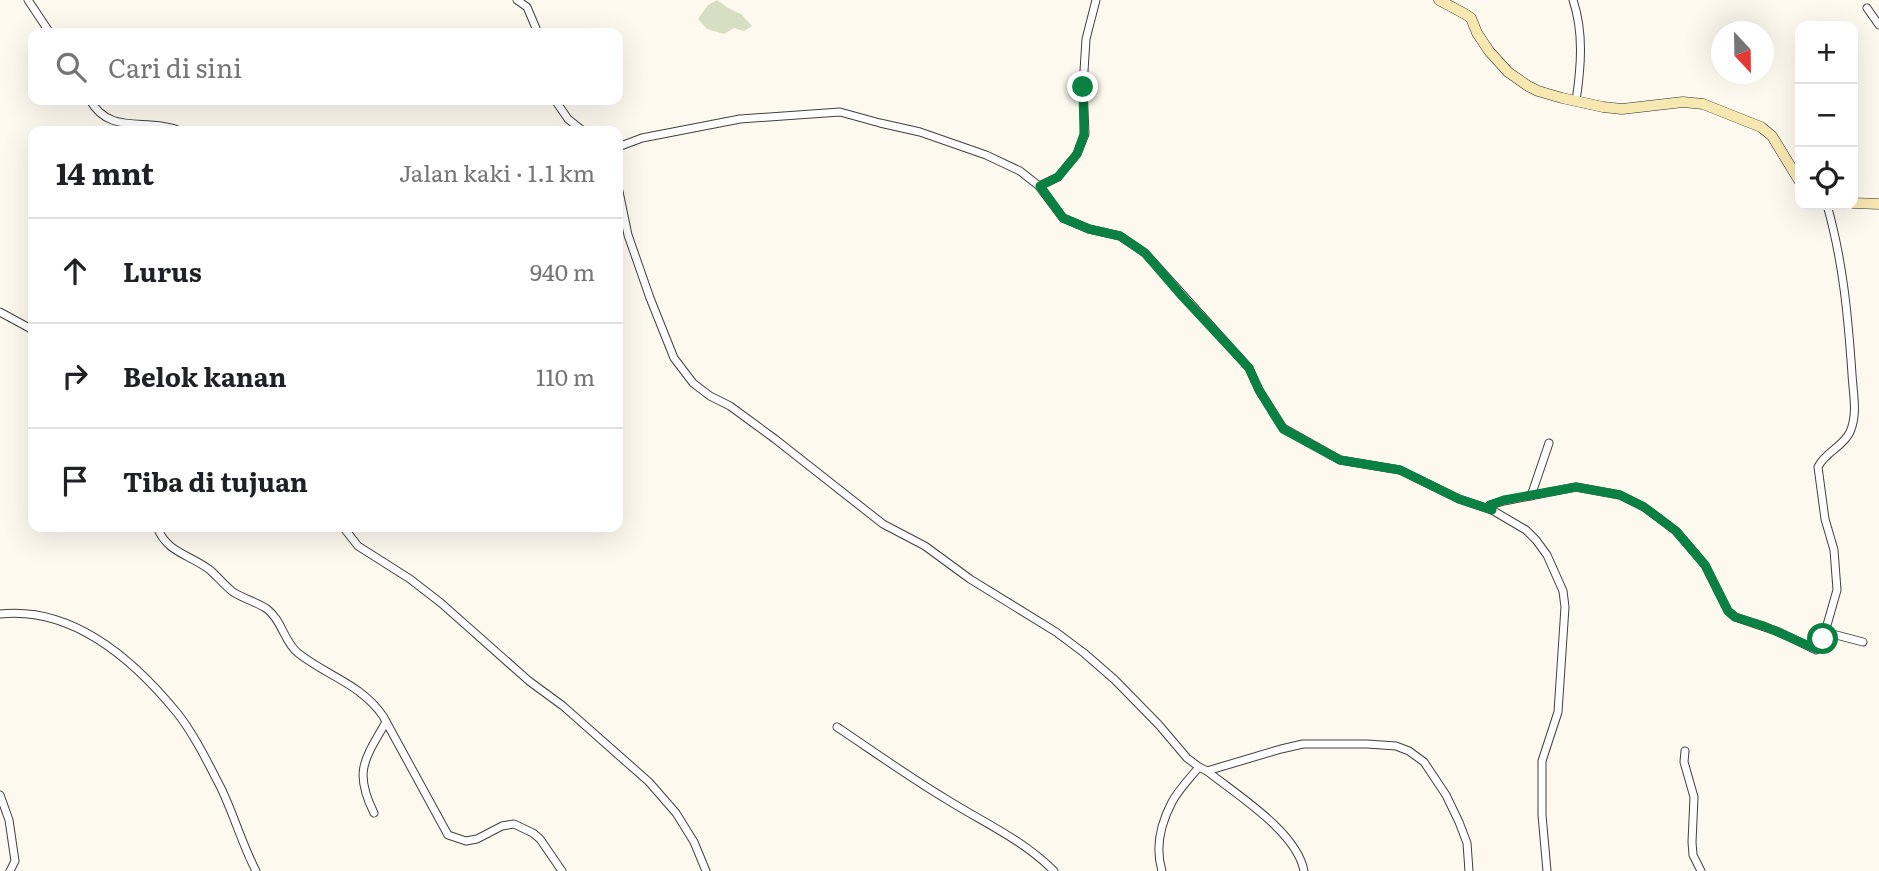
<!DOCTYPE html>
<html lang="id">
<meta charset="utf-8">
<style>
:root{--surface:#fff;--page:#f2f2f2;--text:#202124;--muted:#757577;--line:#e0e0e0}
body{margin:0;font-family:Literata,serif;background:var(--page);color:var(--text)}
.controls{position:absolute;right:21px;top:21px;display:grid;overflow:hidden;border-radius:14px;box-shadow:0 7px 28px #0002}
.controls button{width:63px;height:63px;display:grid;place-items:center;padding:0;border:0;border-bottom:2px solid var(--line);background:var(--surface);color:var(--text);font:35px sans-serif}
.compass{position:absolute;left:1711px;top:21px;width:63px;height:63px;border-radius:50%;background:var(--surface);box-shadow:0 7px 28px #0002;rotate:158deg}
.stop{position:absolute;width:21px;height:21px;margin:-16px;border:5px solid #0b8043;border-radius:50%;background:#fff}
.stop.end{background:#0b8043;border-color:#fff;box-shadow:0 2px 7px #0008}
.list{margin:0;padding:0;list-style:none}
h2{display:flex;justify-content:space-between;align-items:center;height:91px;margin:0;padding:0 28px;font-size:30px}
h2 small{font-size:23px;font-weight:400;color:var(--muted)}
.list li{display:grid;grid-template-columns:46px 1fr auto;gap:21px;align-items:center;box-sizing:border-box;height:105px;padding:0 28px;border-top:2px solid var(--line)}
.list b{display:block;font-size:26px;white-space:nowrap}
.list em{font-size:23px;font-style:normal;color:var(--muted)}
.icon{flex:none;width:38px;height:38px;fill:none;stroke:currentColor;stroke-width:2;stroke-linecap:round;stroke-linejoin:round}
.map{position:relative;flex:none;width:1879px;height:871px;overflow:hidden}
.search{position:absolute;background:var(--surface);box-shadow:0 7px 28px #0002;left:28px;top:28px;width:595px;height:77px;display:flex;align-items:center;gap:18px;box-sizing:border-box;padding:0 24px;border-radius:14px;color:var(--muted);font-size:26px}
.panel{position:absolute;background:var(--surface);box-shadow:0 7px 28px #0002;left:28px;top:126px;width:595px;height:406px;border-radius:14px}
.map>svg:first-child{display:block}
.cemetery{fill:#d8dec2}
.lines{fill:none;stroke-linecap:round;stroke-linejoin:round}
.minor-casing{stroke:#404040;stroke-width:9}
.secondary-casing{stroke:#2f2f2f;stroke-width:11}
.minor{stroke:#fff;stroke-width:7}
.secondary{stroke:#f7e8b1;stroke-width:10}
.route{stroke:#0b8043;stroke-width:9}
</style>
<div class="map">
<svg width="1879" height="871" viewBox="0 0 1879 871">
<rect width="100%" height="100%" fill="#fdf9ef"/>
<!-- cemetery -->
<path class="cemetery" d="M717,0l11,8 13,6 11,12 -8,5 -10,-3 -10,6 -17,-5 -9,-10 10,-14z"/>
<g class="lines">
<!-- minor casing -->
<g class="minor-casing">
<g id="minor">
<path d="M28,0l22,33"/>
<path d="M517,0l10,7 11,26"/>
<path d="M1573,0c11,33 8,67 3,101"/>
<path d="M1867,8l12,17"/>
<path d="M90,100c20,36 56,17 90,31"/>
<path d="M555,100l13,19 15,12"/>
<path d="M618,147l24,-9 98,-19 100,-7 40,11 40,9 66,23 34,16 19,15 24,32 26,11 31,7 25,17 104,115 10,22 24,38 57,32 60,10 59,29 33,11 34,20 10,10 11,15 16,36 2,16 -7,105 -16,49v54l5,56"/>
<path d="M1039,186l19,-9 19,-23 8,-20 -2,-47 3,-48 10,-39"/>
<path d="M618,187l10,48 22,63 24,60 19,25 17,13 20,10 45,33 108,85 42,22 45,33 86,53 28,21 31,27 44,45 28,33 12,9c-9,11 -20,22 -27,35 -11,21 -17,46 -10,69"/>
<path d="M0,312l33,18"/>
<path d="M1531,496l18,-53"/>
<path d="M1492,510l-2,-5 14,-4 72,-14 44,8 24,12 32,24 29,34 23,46 7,6 44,15 37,18 5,-4 16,-56 -3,-40 -9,-31 -7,-52c7,-15 25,-20 32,-35 8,-19 3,-38 2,-58 -4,-58 -9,-113 -25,-169"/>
<path d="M157,527c10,26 32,27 53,43 8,7 15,16 23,22 11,7 24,10 34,17 15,11 17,33 31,44 29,23 63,31 85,63l65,119 18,6 11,-2 25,-13 12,-2 19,9 7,6 22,32"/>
<path d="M343,527l15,19 52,33 31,24 88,78 34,25 86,76 27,31 18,29 12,29"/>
<path d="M0,614c73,-8 135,47 178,100 17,22 30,49 43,74 13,27 21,56 35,83"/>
<path d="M1825,632l38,10"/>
<path d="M837,727c36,24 72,50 109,72 38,24 76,40 108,72"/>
<path d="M1685,751l-1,11 10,35 -2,45 1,13 8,16"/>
<path d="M1199,767l8,4 74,-22 22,-5h64l29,2 13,5 15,11 22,33 13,27 8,21 2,28"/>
<path d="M1207,771c30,24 90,61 97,100"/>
<path d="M0,795l9,25 6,41 -5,10"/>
<path d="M374,813c-21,-42 -9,-54 12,-91"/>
</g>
</g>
<!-- secondary casing -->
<g class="secondary-casing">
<g id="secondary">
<path d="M1439,0l26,14 6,4 6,15 12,18 19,21 20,14 10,5 24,7 41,9 19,2 61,-7 20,2 58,23 11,9 28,46"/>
<path d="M1853,203l26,1"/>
</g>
</g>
<!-- minor -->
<use href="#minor" class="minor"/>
<!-- secondary -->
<use href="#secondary" class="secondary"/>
</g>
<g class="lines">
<!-- route -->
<path class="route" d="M1083,87l1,47 -7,20 -19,23 -18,9 23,32 26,11 31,7 25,17 37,43 67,72 10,22 24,39 57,31 60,10 59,29 33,11 -2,-5 14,-5 72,-13 44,8 24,12 32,24 29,34 23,46 7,6 29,9 52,23 5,-3 2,-7"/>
</g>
</svg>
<div class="controls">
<button>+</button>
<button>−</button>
<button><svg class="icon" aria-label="locate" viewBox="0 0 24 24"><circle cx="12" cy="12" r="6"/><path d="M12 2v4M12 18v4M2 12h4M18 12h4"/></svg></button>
</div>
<svg class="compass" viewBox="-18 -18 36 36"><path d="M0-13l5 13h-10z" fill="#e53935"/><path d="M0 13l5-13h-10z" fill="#757577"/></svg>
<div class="stop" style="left:1823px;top:639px"></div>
<div class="stop end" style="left:1083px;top:87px"></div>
<div class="search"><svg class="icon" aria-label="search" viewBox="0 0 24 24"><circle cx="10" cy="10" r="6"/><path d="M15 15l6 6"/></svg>Cari di sini</div>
<section class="panel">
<h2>14 mnt<small>Jalan kaki · 1.1 km</small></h2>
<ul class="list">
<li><svg class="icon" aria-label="ahead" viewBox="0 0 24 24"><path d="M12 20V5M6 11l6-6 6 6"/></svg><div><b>Lurus</b></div><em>940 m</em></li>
<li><svg class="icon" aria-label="right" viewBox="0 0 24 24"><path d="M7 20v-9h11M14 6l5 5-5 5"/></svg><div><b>Belok kanan</b></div><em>110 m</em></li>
<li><svg class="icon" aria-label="arrive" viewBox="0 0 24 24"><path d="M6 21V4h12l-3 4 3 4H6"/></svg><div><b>Tiba di tujuan</b></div></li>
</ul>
</section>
</div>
